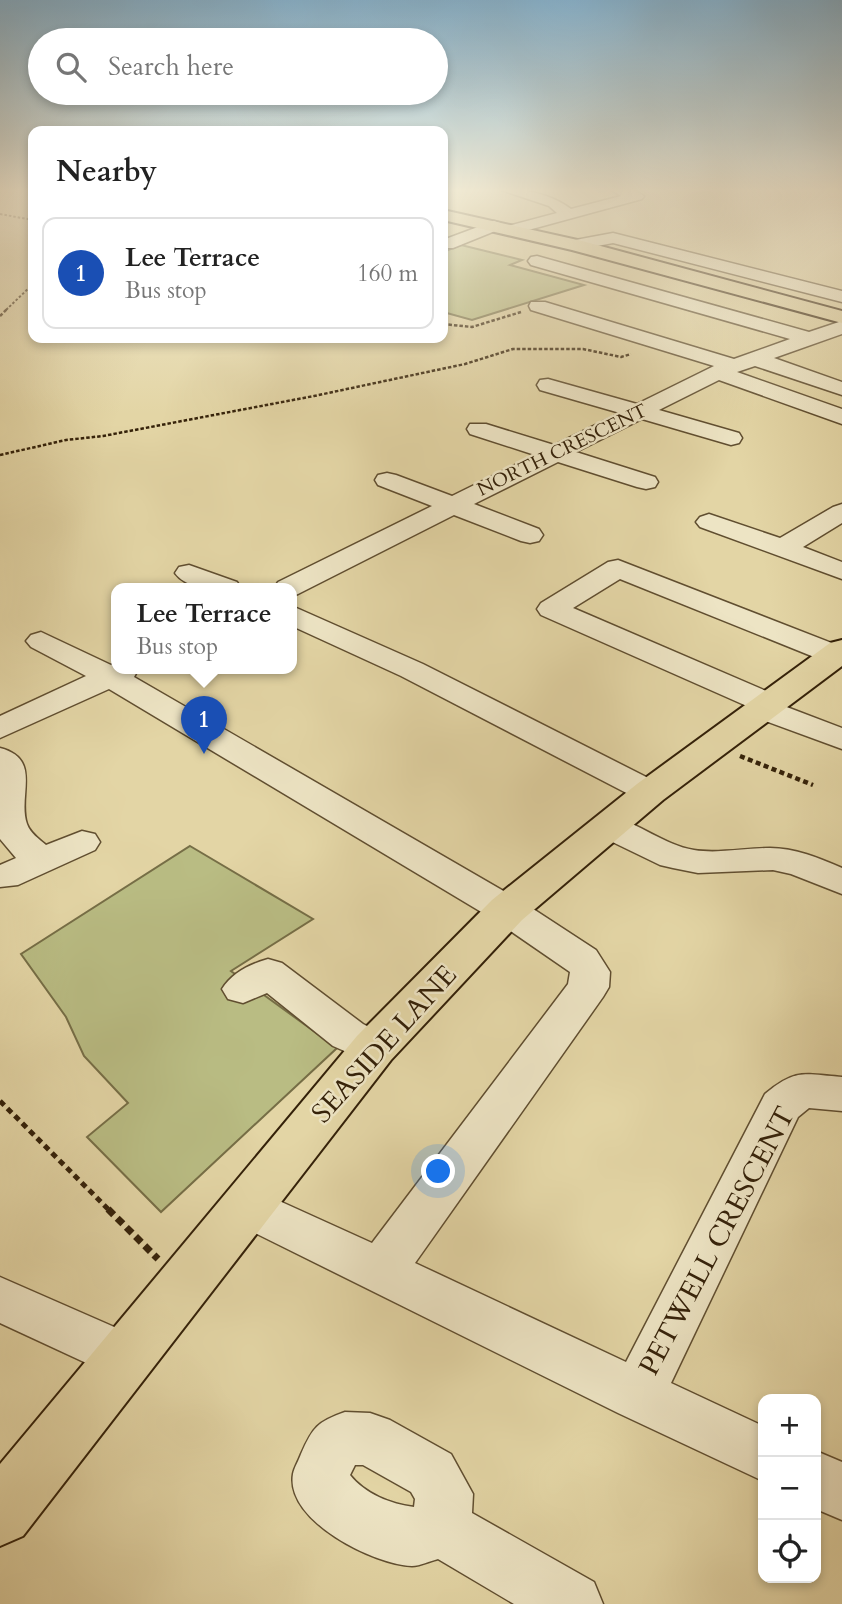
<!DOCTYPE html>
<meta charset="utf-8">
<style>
:root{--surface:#fff;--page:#f6f6f6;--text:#222;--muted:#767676;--line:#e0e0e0;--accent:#7c3aed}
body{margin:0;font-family:Cardo,serif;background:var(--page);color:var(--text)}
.controls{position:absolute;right:21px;bottom:21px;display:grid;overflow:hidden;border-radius:14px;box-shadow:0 4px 10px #0003}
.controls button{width:63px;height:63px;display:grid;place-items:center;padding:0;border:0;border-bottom:2px solid var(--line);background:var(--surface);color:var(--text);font:35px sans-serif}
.you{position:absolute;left:439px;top:1172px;width:24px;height:24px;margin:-18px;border:5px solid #fff;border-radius:50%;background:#1a73e8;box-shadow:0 0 0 10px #1a73e833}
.badge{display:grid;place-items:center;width:46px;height:46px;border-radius:50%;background:var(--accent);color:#fff;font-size:23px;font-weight:700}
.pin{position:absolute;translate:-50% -58px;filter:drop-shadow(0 2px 4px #0008)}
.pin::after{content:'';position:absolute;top:37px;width:24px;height:21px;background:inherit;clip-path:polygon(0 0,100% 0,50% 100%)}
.popup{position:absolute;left:111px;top:583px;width:186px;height:91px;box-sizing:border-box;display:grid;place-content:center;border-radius:14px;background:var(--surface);filter:drop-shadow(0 2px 5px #0005);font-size:23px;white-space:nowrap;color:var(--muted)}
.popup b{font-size:26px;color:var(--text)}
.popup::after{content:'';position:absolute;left:50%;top:100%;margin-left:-14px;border:14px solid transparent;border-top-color:var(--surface)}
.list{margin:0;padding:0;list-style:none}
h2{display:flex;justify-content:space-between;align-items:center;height:91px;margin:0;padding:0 28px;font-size:30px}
h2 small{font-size:23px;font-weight:400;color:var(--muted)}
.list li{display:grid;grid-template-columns:46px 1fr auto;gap:21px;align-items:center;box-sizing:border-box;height:112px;margin:0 14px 14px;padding:0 14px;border:2px solid var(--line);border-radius:14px}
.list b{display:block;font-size:26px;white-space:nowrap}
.list p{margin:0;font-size:23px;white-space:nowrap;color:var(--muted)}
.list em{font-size:23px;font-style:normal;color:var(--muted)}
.icon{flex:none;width:38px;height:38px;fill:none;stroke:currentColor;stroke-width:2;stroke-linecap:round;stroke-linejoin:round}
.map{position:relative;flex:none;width:842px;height:1604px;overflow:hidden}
.search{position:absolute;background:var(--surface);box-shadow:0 4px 10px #0003;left:28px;top:28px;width:420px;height:77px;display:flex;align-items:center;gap:18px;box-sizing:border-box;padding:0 24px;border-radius:38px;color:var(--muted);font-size:26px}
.panel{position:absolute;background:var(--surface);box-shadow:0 4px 10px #0003;left:28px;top:126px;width:420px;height:217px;border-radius:14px}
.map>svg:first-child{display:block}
.green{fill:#b9bc83;stroke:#766e46;stroke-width:2}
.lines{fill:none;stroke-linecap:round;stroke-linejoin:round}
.minor-casing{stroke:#604e30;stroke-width:3}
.major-casing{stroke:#342109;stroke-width:4}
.path-far4{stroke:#342109;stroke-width:2;stroke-dasharray:2.5 2;stroke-linecap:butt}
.path-far3{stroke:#342109;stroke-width:2.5;stroke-dasharray:3.5 2;stroke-linecap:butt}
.path-far2{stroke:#342109;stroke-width:4.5;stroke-dasharray:5 3.5;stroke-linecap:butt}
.path-far1{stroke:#342109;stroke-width:5;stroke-dasharray:6 4.5;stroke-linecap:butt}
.path{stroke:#342109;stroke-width:7;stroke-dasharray:8 5;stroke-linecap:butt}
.minor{fill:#ede4c4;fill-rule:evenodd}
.major{fill:#e3d5a5;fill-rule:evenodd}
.labels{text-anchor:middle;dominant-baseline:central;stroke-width:5;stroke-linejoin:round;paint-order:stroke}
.far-street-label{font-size:19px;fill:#342109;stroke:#ede4c4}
.near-street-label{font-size:28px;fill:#342109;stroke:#ede4c4}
</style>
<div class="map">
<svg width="842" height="1604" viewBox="0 0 842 1604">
<rect width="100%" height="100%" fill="#e3d5a5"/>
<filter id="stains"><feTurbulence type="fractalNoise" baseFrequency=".00286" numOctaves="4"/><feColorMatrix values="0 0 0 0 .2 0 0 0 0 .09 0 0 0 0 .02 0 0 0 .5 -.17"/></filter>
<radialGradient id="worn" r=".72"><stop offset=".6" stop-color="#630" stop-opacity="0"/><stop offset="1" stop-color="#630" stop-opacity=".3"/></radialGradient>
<!-- green -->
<g class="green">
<path d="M461,245l61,15 -12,5 74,20 -112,35 -29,-8v-60z"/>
<path d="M190,846l123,73 -82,52 106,77 -176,164 -74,-75 41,-34 -44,-47 -18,-39 -45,-63z"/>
</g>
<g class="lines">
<!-- minor casing -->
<g class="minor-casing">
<g id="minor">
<path d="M498,189c26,0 52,4 73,20l50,-13 -11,-7h22l12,7 -2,3 -132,36 -8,-5 2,-3 53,-14 -8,-7z"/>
<path d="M494,221l6,2 2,3 -2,3 -47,19h-10v-8z"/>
<path d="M613,233l229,58v11l-229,-59 -37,7 -8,-5 2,-4z"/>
<path d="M537,256l272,76 33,-11v13l-68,24 68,24v13l-87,-29 -18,6 105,37v15l-123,-44 -60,30 80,23 3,5 -3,5 -8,2 -89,-26 -66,33 79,25 3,5 -3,5 -9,2 -9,-2 -79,-25 -84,42 65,25 4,6 -4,6 -9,2 -9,-2 -67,-26 -156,79 -6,2v-8h-18l4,-6 154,-76 -54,-21 -3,-5 3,-5 9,-2 9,2 56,21 83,-41 -65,-21 -3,-5 3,-5h16l68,21 66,-32 -80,-23 -3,-5 3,-5 8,-1 89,25 77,-38 -183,-56 -2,-4 2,-4h14l189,57 56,-20 -259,-74 -3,-4 3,-4z"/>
<path d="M842,504v19l-39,24 39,15v17l-142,-52 -4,-5 4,-5 9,-3 71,24 53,-31z"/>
<path d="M618,560l224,87v15l-18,-1 -204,-82 -47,29 207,89 4,9 58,22v21l-90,-33 -5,-7 2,-2 -208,-92 -4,-6 4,-6 67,-41z"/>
<path d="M189,565l48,17 4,6c-21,0 -52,4 -66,-15l4,-6z"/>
<path d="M292,606l131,58 239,121 5,7 -5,7 -12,3 -12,-3 -237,-123 -109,-50z"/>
<path d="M41,632l70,33 5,-2v5h23l-5,9 387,224 75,49 14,22 -1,15 -6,10 -188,266 211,99 139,-268c31,-26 39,-20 77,-17v34l-33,-3 -11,9 -127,266 92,43v55l-145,-68 -389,-193 -7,-14 7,-14 17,-6 126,57 196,-259 2,-12 -77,-53 -384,-230 -109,49v-22l86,-40 -55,-29 -5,-6 5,-6z"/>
<path d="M0,748c43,11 17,48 27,76 3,9 12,15 19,21l36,-14 13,3 5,8 -5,8 -77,35 -18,2v-22l16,-7 -16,-19z"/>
<path d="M609,815c30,8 55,30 85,35 24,4 51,-2 76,-2 25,0 49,10 72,20v26l-51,-20 -18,-4 -75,3 -25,-5 -13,-3 -64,-31 -5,-8 5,-8z"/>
<path d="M268,959l14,4 81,61 26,13 7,11 -7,11 -15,5 -41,-18 -66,-53 -24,10 -15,-4 -6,-10c10,-16 28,-25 46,-30z"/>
<path d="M0,1277l144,63 8,17 -8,17 -19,7 -125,-58z"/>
<path d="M345,1412l25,1 20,7 61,34 22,40 -1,19 122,69 9,22h-89l-76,-45c-8,2 -18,7 -26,7 -37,-1 -127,-45 -119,-92 1,-6 6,-14 8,-20 12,-27 16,-32 44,-42zM355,1465h8l48,27 4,7 -1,8c-23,-3 -49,-13 -64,-32z"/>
<path d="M816,1451l26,11v58l-26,-11z"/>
</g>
</g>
<!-- major casing -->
<g class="major-casing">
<g id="major">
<path d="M443,210l139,31 260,70v12l-270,-73 -129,-30z"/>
<path d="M842,640v26l-179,134 -141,120 -131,140 -368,476 -23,10v-82l357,-428 135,-136 145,-116 193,-141z"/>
</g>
</g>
<!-- path-far4 -->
<g class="path-far4">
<path d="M0,214l33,6"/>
<path d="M6,310l27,-26"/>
</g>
<!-- path-far3 -->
<g class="path-far3">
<path d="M0,316l8,-8"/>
<path d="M443,324l29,3 49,-15"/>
<path d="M0,455l66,-15 37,-4 211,-40 151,-32 48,-15h70l38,8 10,-3"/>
</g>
<!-- path-far2 -->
<path class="path-far2" d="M740,756l73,29"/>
<!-- path-far1 -->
<path class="path-far1" d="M0,1101l110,110"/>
<!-- path -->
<path class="path" d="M108,1209l50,50"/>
<!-- minor -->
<use href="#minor" class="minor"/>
<!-- major -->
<use href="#major" class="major"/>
</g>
<!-- sky -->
<linearGradient id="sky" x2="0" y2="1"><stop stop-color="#87b5d2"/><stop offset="0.46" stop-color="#f2ecd6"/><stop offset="1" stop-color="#f2ecd6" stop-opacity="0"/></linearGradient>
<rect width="842" height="414" fill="url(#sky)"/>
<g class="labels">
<!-- far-street labels -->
<g class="far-street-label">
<text transform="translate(562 450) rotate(-26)">NORTH CRESCENT</text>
</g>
<!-- near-street labels -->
<g class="near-street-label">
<text transform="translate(384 1044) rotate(-48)">SEASIDE LANE</text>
<text transform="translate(717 1241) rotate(-62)">PETWELL CRESCENT</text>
</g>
</g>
<rect width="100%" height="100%" filter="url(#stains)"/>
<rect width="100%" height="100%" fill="url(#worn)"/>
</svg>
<div class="controls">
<button>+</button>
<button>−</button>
<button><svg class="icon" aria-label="locate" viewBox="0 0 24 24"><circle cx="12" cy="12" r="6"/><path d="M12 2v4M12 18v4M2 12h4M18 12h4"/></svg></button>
</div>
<div class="you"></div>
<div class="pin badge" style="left:204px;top:754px;background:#1a4fb4">1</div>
<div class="popup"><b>Lee Terrace</b>Bus stop</div>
<div class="search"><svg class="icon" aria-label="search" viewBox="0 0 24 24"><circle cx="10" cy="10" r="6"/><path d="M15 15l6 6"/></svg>Search here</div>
<section class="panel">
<h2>Nearby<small></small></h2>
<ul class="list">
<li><span class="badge" style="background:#1a4fb4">1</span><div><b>Lee Terrace</b><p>Bus stop</p></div><em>160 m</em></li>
</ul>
</section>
</div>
